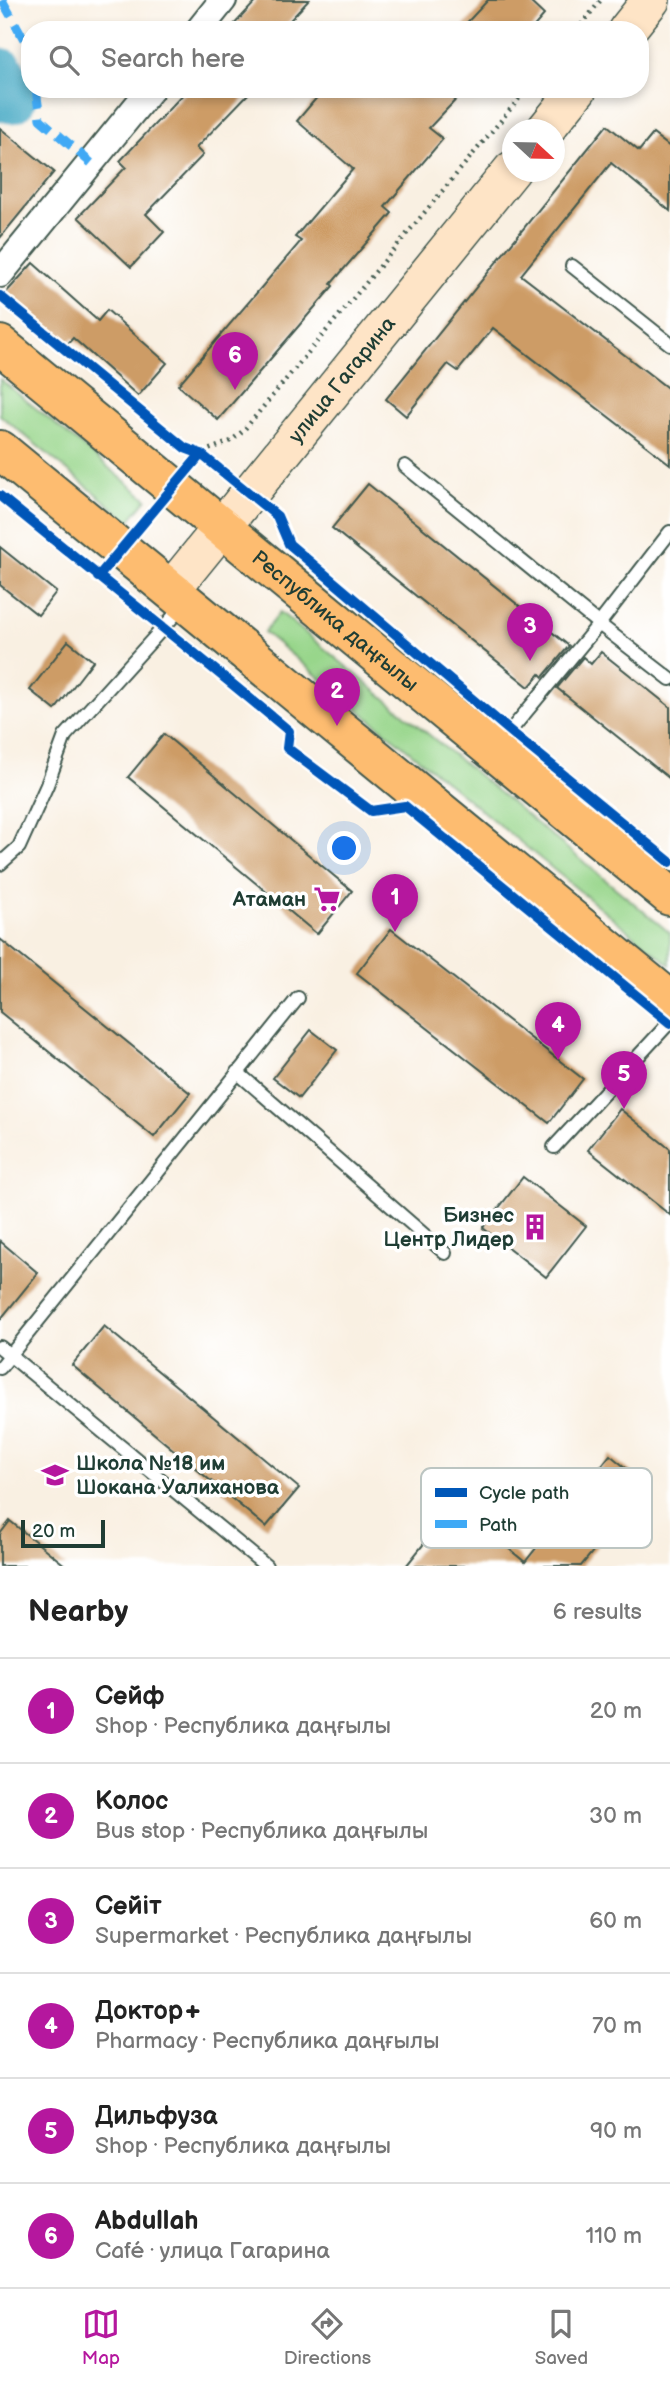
<!DOCTYPE html>
<meta charset="utf-8">
<style>
:root{--surface:#fff;--page:#f6f6f6;--text:#222;--muted:#767676;--line:#e0e0e0;--accent:#b5179e}
body{margin:0;font-family:"Balsamiq Sans",sans-serif;background:var(--page);color:var(--text)}
.compass{position:absolute;left:502px;top:119px;width:63px;height:63px;border-radius:50%;background:var(--surface);box-shadow:0 4px 10px #0003;rotate:112deg}
.scale{position:absolute;left:21px;bottom:18px;width:84px;box-sizing:border-box;padding-left:7px;border:4px solid #1f3d34;border-top:0;font-size:19px;line-height:24px;white-space:nowrap;color:#1f3d34;-webkit-text-stroke:5px #fff;paint-order:stroke}
.you{position:absolute;left:345px;top:849px;width:24px;height:24px;margin:-18px;border:5px solid #fff;border-radius:50%;background:#1a73e8;box-shadow:0 0 0 10px #1a73e833}
.badge{display:grid;place-items:center;width:46px;height:46px;border-radius:50%;background:var(--accent);color:#fff;font-size:23px;font-weight:700}
.pin{position:absolute;translate:-50% -58px;filter:drop-shadow(0 2px 4px #0008)}
.pin::after{content:'';position:absolute;top:37px;width:24px;height:21px;background:inherit;clip-path:polygon(0 0,100% 0,50% 100%)}
.list{margin:0;padding:0;list-style:none}
h2{display:flex;justify-content:space-between;align-items:center;height:91px;margin:0;padding:0 28px;font-size:30px}
h2 small{font-size:23px;font-weight:400;color:var(--muted)}
.list li{display:grid;grid-template-columns:46px 1fr auto;gap:21px;align-items:center;box-sizing:border-box;height:105px;padding:0 28px;border-top:2px solid var(--line)}
.list b{display:block;font-size:26px;white-space:nowrap}
.list p{margin:0;font-size:23px;white-space:nowrap;color:var(--muted)}
.list em{font-size:23px;font-style:normal;color:var(--muted)}
.icon{flex:none;width:38px;height:38px;fill:none;stroke:currentColor;stroke-width:2;stroke-linecap:round;stroke-linejoin:round}
.map{position:relative;flex:none;width:670px;height:1566px;overflow:hidden}
.search{position:absolute;background:var(--surface);box-shadow:0 4px 10px #0003;left:21px;right:21px;top:21px;height:77px;display:flex;align-items:center;gap:18px;box-sizing:border-box;padding:0 24px;border-radius:28px;color:var(--muted);font-size:26px}
.sheet{height:721px;background:var(--surface)}
nav{display:flex;justify-content:space-around;align-items:center;box-sizing:border-box;height:98px;border-top:2px solid var(--line);background:var(--surface);font-size:19px;color:var(--muted)}
nav a{display:grid;justify-items:center;gap:4px}
nav .on{color:var(--accent)}
.map>svg:first-child{display:block}
.green{fill:#98d68b;stroke:#5c8a60;stroke-width:2}
.lines{fill:none;stroke-linecap:round;stroke-linejoin:round}
.river{stroke:#43a7c3;stroke-width:51}
.building{fill:#cd9c66}
.lane-casing{stroke:#40584e;stroke-width:16}
.street-casing{stroke:#40584e;stroke-width:30}
.secondary-casing{stroke:#40584e;stroke-width:40}
.primary-casing{stroke:#40584e;stroke-width:42}
.path{stroke:#40584e;stroke-width:4.5;stroke-dasharray:2 5;stroke-linecap:butt}
.lane{stroke:#fff;stroke-width:12}
.street{stroke:#fff;stroke-width:26}
.secondary{stroke:#fee4c6;stroke-width:37}
.primary{stroke:#fdbc70;stroke-width:38}
.quiet{stroke:#3fa9f5;stroke-width:9;stroke-dasharray:18 9;stroke-linecap:butt}
.cycleway-casing{stroke:#fff;stroke-width:15}
.cycleway{stroke:#0057b8;stroke-width:10}
.labels{text-anchor:middle;dominant-baseline:central;stroke-width:7;stroke-linejoin:round;paint-order:stroke}
.street-label{font-size:21px;fill:#1f3d34;stroke:#fff}
.poi-label{font-size:21px;font-weight:bold;fill:#1f3d34;stroke:#fff;text-anchor:end}
.key{fill:#fff;stroke:#bcc5c2;stroke-width:2}
.key-label{font-size:19px;fill:#1f3d34}
</style>
<div class="map">
<svg width="670" height="1566" viewBox="0 0 670 1566">
<rect width="100%" height="100%" fill="#fff"/>
<filter id="ink" filterUnits="userSpaceOnUse"><feTurbulence type="fractalNoise" baseFrequency=".0143" numOctaves="2"/><feDisplacementMap in="SourceGraphic" scale="14" xChannelSelector="R" yChannelSelector="G"/><feConvolveMatrix kernelMatrix="1 2 1 2 8 2 1 2 1" color-interpolation-filters="sRGB"/></filter>
<filter id="wash" filterUnits="userSpaceOnUse"><feTurbulence type="fractalNoise" baseFrequency=".00686" numOctaves="4" result="noise"/><feDisplacementMap in="SourceGraphic" scale="28" xChannelSelector="R" yChannelSelector="G"/><feGaussianBlur stdDeviation="1.57" result="paint"/><feColorMatrix in="noise" values="0 0 0 0 0 0 0 0 0 0 0 0 0 0 0 0 0 1.4 0 .05"/><feComposite in="paint" operator="in"/></filter>
<g filter="url(#wash)">
<rect width="100%" height="100%" fill="#f9f0e2"/>
<!-- green -->
<g class="green">
<path d="M0,379l147,120 -18,22 -129,-106z"/>
<path d="M280,612l390,321v32l-406,-333z"/>
</g>
<g class="lines">
<!-- river -->
<path class="river" d="M0,73l11,25"/>
</g>
<g id="blocks">
<!-- building -->
<g class="building">
<path d="M257,0h52l-28,30h-52z"/>
<path d="M488,0h40l16,15 -13,15h-71z"/>
<path d="M188,89h65l-57,59 7,7 -57,59 18,18 -33,35 -53,-50 48,-50 -6,-6z"/>
<path d="M324,89h142l-37,39 14,11 -58,68 7,6 -61,71 2,2 -115,134 -40,-35 123,-144 -6,-4 58,-68 -56,-48z"/>
<path d="M607,125l32,26 14,-17 17,13v64l-59,-48 -90,112 149,115v74l-177,-136 -35,43 -10,-7 -42,52 -20,-17z"/>
<path d="M0,128l54,44 -54,66z"/>
<path d="M33,263l65,58 9,-11 60,53 -29,33 -65,-58 -10,11 -60,-53z"/>
<path d="M368,484l201,162 -26,31 -3,-3 -11,13 -197,-159z"/>
<path d="M0,547l56,45 -18,23 -38,-30z"/>
<path d="M68,641l25,20 -38,49 -25,-20z"/>
<path d="M601,652l69,55v72l-113,-91 26,-31 8,7z"/>
<path d="M164,734l188,157 -35,43 -189,-157z"/>
<path d="M391,929l192,150 -34,44 -192,-150z"/>
<path d="M0,939l190,154 -36,44 -154,-125z"/>
<path d="M311,1030l26,20 -38,48 -26,-20z"/>
<path d="M620,1109l50,40v66l-82,-65z"/>
<path d="M523,1177l63,49 -40,51 -63,-49z"/>
<path d="M0,1241l38,32 -38,47z"/>
<path d="M104,1326l195,162 -33,39 -194,-162z"/>
<path d="M610,1455l37,30 -66,81h-175l49,-61 70,57z"/>
<path d="M10,1521l56,45h-66v-32z"/>
</g>
</g>
</g>
<g filter="url(#ink)">
<use href="#blocks" fill-opacity="0" stroke="#40584e" stroke-width="2"/>
<g class="lines">
<!-- lane casing -->
<g class="lane-casing">
<g id="lane">
<path d="M572,266l98,78"/>
<path d="M405,466l194,158 71,55"/>
<path d="M496,748l103,-124 71,-92"/>
<path d="M0,864l19,-17 28,-62 18,-49 117,-129"/>
<path d="M237,1072l208,181"/>
<path d="M554,1147l116,-125"/>
<path d="M0,1347l266,219"/>
<path d="M0,1368l298,-370"/>
</g>
</g>
<!-- street casing -->
<g class="street-casing">
<g id="street">
<path d="M199,30l24,-30"/>
<path d="M0,274l151,-185"/>
</g>
</g>
<!-- secondary casing -->
<g class="secondary-casing">
<g id="secondary">
<path d="M627,30l24,-30"/>
<path d="M545,130l33,-41"/>
<path id="s1" d="M171,590l341,-420"/>
</g>
</g>
<!-- primary casing -->
<g class="primary-casing">
<g id="primary">
<path id="s2" d="M0,345l670,551"/>
<path d="M0,450l670,550"/>
</g>
</g>
<!-- path -->
<g class="path">
<path d="M577,30l24,-30"/>
<path d="M3,299l182,149 16,6 26,21"/>
<path d="M203,452l28,-11 13,-11 283,-341"/>
<path d="M274,514l12,23"/>
<path d="M142,526l12,-15"/>
<path d="M289,730l-2,18 84,63 15,-2"/>
</g>
<!-- lane -->
<use href="#lane" class="lane"/>
<!-- street -->
<use href="#street" class="street"/>
<!-- secondary -->
<use href="#secondary" class="secondary"/>
<!-- primary -->
<use href="#primary" class="primary"/>
<!-- quiet -->
<g class="quiet">
<path d="M2,0l28,50"/>
<path d="M36,89l4,30 51,44"/>
</g>
<!-- cycleway casing -->
<g class="cycleway-casing">
<g id="cycleway">
<path d="M0,296l185,152 16,6 76,62 12,28 221,187 160,131"/>
<path d="M0,496c96,79 194,155 289,235l-2,17 84,63 34,-5 265,217"/>
<path d="M98,577l103,-123"/>
</g>
</g>
<!-- cycleway -->
<use href="#cycleway" class="cycleway"/>
</g>
</g>
<!-- icons -->
<defs>
<g id="supermarket-bare" transform="scale(2.1)"><path d="M-6-5.5h2.5l.6 2H6L4.5 2H-2.5L-4.4-4H-6ZM-1.5 3.2a1.3 1.3 0 1 0 .1 0ZM3 3.2a1.3 1.3 0 1 0 .1 0Z" fill="#b5179e" stroke="#fff" stroke-width="2.5" paint-order="stroke"/></g>
<g id="building-bare" transform="scale(2.1)"><path d="M-4-6H4V6H1V3H-1V6H-4ZM-2.5-4.3h1.7v1.8h-1.7ZM.8-4.3h1.7v1.8H.8ZM-2.5-1h1.7V.8h-1.7ZM.8-1h1.7V.8H.8Z" fill="#b5179e" stroke="#fff" stroke-width="2.5" paint-order="stroke"/></g>
<g id="school-bare" transform="scale(2.1)"><path d="M0-5L7-2L0 1L-7-2ZM-4 1L0 2.5L4 1V4Q0 6-4 4Z" fill="#b5179e" stroke="#fff" stroke-width="2.5" paint-order="stroke"/></g>
</defs>
<g fill-rule="evenodd">
<use href="#supermarket-bare" x="327" y="899"/>
<use href="#building-bare" x="535" y="1227"/>
<use href="#school-bare" x="55" y="1475"/>
</g>
<g class="labels">
<!-- street labels -->
<g class="street-label">
<text stroke="none"><textPath href="#s1" startOffset="271">улица Гагарина</textPath></text>
<text stroke="none"><textPath href="#s2" startOffset="434">Республика даңғылы</textPath></text>
</g>
<!-- poi labels -->
<g class="poi-label">
<text x="306" y="899">Атаман</text>
<text x="514" y="1215">Бизнес<tspan x="514" dy="24">Центр Лидер</tspan></text>
<text x="76" y="1463" text-anchor="start">Школа №18 им<tspan x="76" dy="24">Шокана Уалиханова</tspan></text>
</g>
</g>
<!-- legend -->
<rect x="421" y="1468" width="231" height="80" rx="10" class="key"/>
<rect x="435" y="1488" width="32" height="9" fill="#0057b8"/>
<rect x="435" y="1520" width="32" height="8" fill="#3fa9f5"/>
<g class="key-label">
<text x="479" y="1499">Cycle path</text>
<text x="479" y="1531">Path</text>
</g>
</svg>
<svg class="compass" viewBox="-18 -18 36 36"><path d="M0-13l5 13h-10z" fill="#e53935"/><path d="M0 13l5-13h-10z" fill="#767676"/></svg>
<div class="scale">20 m</div>
<div class="you"></div>
<div class="pin badge" style="left:395px;top:932px">1</div>
<div class="pin badge" style="left:337px;top:726px">2</div>
<div class="pin badge" style="left:530px;top:661px">3</div>
<div class="pin badge" style="left:558px;top:1060px">4</div>
<div class="pin badge" style="left:624px;top:1109px">5</div>
<div class="pin badge" style="left:235px;top:390px">6</div>
<div class="search"><svg class="icon" aria-label="search" viewBox="0 0 24 24"><circle cx="10" cy="10" r="6"/><path d="M15 15l6 6"/></svg>Search here</div>
</div>
<section class="sheet">
<h2>Nearby<small>6 results</small></h2>
<ul class="list">
<li><span class="badge">1</span><div><b>Сейф</b><p>Shop · Республика даңғылы</p></div><em>20 m</em></li>
<li><span class="badge">2</span><div><b>Колос</b><p>Bus stop · Республика даңғылы</p></div><em>30 m</em></li>
<li><span class="badge">3</span><div><b>Сейіт</b><p>Supermarket · Республика даңғылы</p></div><em>60 m</em></li>
<li><span class="badge">4</span><div><b>Доктор+</b><p>Pharmacy · Республика даңғылы</p></div><em>70 m</em></li>
<li><span class="badge">5</span><div><b>Дильфуза</b><p>Shop · Республика даңғылы</p></div><em>90 m</em></li>
<li><span class="badge">6</span><div><b>Аbdullah</b><p>Café · улица Гагарина</p></div><em>110 m</em></li>
</ul>
</section>
<nav>
<a class="on"><svg class="icon" aria-label="map" viewBox="0 0 24 24"><path d="M3 6l6-2 6 2 6-2v14l-6 2-6-2-6 2zM9 4v14M15 6v14"/></svg>Map</a>
<a><svg class="icon" aria-label="directions" viewBox="0 0 24 24"><path d="M12 3l9 9-9 9-9-9zM9 14v-3h6M13 9l2 2-2 2"/></svg>Directions</a>
<a><svg class="icon" aria-label="saved" viewBox="0 0 24 24"><path d="M7 4h10v16l-5-4-5 4z"/></svg>Saved</a>
</nav>
